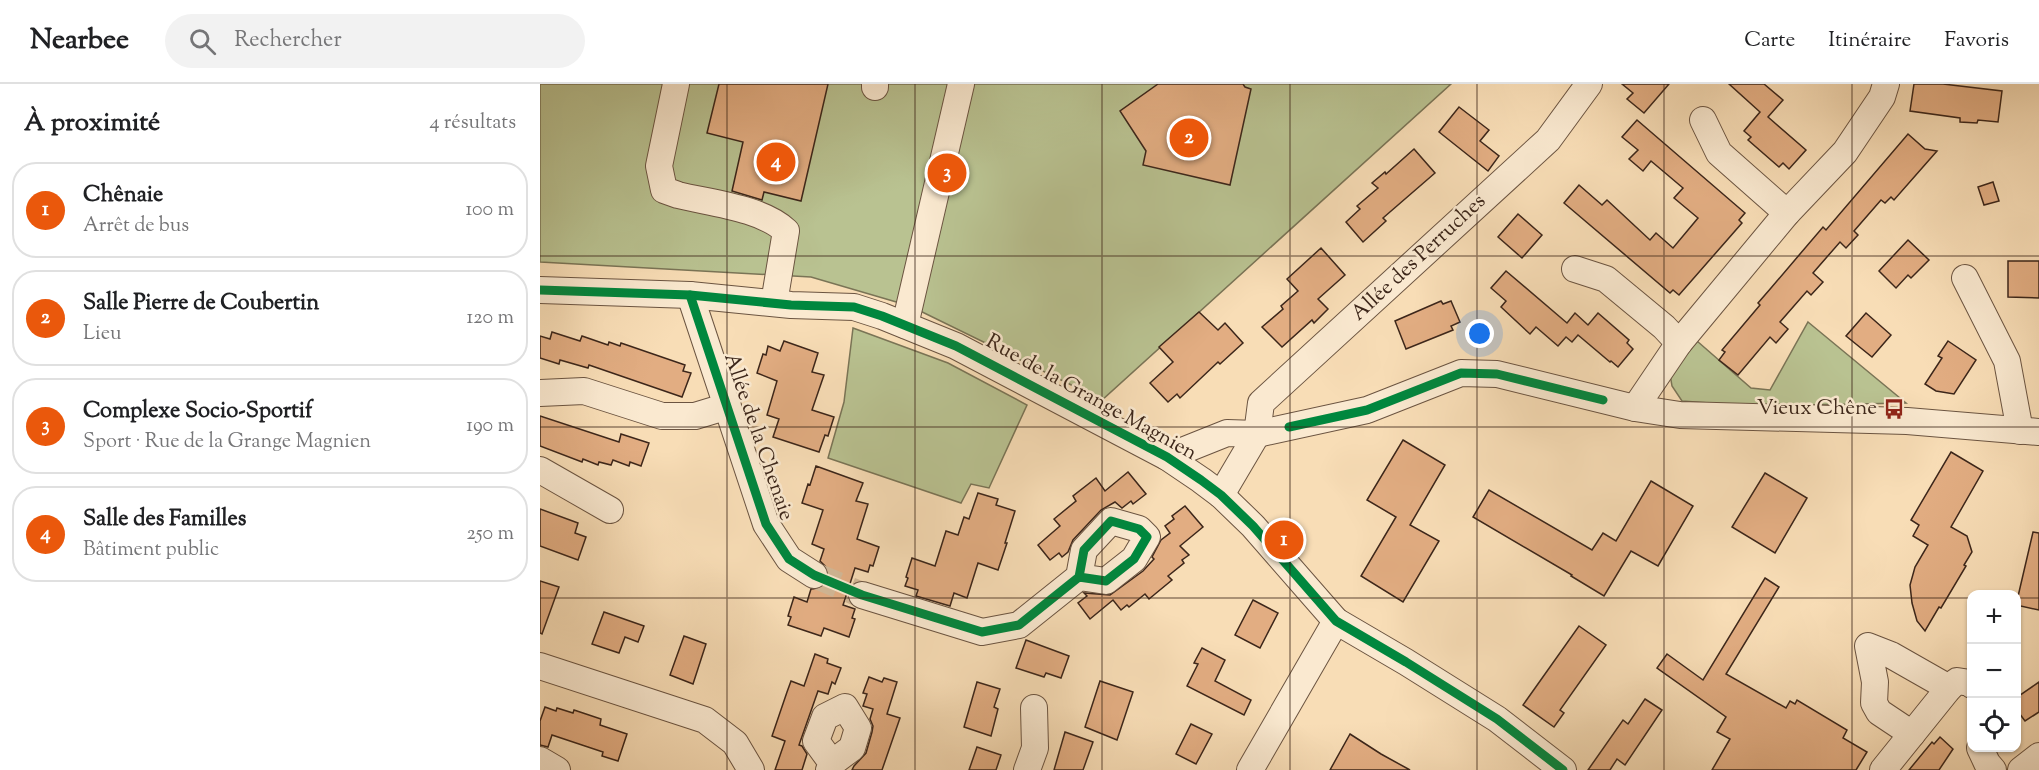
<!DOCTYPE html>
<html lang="fr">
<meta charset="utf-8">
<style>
:root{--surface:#fff;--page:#f2f2f2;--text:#202124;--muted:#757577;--line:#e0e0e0;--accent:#ea580c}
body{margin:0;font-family:"Sorts Mill Goudy",serif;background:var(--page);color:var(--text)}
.controls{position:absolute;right:18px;bottom:18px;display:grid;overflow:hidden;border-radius:12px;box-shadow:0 2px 4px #0004}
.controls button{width:54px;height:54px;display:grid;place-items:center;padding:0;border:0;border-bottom:2px solid var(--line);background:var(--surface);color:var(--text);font:30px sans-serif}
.you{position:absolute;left:940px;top:250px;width:21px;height:21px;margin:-15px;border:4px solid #fff;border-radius:50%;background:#1a73e8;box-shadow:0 0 0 9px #1a73e833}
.badge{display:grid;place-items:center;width:39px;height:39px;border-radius:50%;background:var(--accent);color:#fff;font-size:20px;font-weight:700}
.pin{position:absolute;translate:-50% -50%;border:3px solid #fff;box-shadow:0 2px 6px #0006}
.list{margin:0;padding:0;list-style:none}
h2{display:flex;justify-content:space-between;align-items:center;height:78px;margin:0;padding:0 24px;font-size:26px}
h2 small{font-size:20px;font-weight:400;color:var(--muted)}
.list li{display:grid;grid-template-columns:39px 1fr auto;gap:18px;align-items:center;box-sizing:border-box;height:96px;margin:0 12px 12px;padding:0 12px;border:2px solid var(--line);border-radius:24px}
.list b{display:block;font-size:22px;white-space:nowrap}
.list p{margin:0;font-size:20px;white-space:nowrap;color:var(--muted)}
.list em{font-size:20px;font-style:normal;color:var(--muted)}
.icon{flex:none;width:33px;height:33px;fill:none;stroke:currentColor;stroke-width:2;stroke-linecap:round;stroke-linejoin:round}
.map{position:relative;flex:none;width:1499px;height:686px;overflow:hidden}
header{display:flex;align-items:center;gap:36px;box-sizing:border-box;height:84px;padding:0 30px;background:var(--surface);border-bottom:2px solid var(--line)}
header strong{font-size:28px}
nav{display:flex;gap:33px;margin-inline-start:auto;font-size:21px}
.search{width:420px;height:54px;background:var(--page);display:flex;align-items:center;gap:15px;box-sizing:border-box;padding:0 21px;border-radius:33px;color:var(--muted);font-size:22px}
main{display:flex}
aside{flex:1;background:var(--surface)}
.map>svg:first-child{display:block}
.green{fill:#b9c291;stroke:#7a7456;stroke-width:1.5}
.building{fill:#e2ad82;stroke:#3c261a;stroke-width:1.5}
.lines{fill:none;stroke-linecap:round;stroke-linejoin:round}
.minor-tunnel{stroke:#d2b897;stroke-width:26;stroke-dasharray:26 13;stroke-linecap:butt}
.minor-casing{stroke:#6b5441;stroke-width:28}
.minor{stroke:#fae9d0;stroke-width:26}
.cycleway-casing{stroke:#fae9d0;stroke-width:13}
.cycleway{stroke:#00873e;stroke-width:9}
.grid{fill:none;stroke:#3c261a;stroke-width:1.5;stroke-opacity:0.55}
.labels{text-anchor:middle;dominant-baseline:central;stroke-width:5;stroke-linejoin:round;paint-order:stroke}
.street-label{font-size:21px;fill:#3c261a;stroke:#fae9d0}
.poi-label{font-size:21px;fill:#3c261a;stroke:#fae9d0;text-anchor:end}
</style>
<header>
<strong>Nearbee</strong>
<div class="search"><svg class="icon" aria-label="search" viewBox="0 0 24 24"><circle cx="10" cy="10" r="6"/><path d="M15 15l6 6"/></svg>Rechercher</div>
<nav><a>Carte</a><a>Itinéraire</a><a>Favoris</a></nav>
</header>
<main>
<aside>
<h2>À proximité<small>4 résultats</small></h2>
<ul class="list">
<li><span class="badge">1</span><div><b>Chênaie</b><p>Arrêt de bus</p></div><em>100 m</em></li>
<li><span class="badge">2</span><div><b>Salle Pierre de Coubertin</b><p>Lieu</p></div><em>120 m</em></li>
<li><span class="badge">3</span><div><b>Complexe Socio-Sportif</b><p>Sport · Rue de la Grange Magnien</p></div><em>190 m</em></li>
<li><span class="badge">4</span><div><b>Salle des Familles</b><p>Bâtiment public</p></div><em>250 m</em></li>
</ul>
</aside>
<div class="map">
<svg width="1499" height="686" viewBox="0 0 1499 686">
<rect width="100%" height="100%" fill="#f8ddb6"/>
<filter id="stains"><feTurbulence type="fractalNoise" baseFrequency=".00333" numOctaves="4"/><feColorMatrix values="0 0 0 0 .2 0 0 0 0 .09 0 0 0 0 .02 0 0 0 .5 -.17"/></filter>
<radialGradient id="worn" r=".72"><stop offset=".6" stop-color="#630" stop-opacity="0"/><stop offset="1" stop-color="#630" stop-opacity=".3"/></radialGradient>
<!-- green -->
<g class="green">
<path d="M0,0h911l-349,316 -192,-94 -99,-29 -271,-15z"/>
<path d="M1268,238l98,81 -155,3 -69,-5 -10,-15 -2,-12 27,-33 54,47 19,2z"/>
<path d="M313,244l95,35 79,42 -38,83 -18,-4 -10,19 -133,-45 16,-56z"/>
</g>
<!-- building -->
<g class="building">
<path d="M179,0h109l-27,117 -37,-9 -2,8 -30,-9 11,-49 -36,-9z"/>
<path d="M618,0h85l2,3 6,2 -21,96 -87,-20 3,-14 -26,-40z"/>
<path d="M1082,0h47l-25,29 -17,-14 6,-6z"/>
<path d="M1189,0h35l19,16 -15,17 38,33 -17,19 -6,-6 -4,4 -31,-27 3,-3 -7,-6 16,-19z"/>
<path d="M1374,0h29l59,7 -4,31 -20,-2 -1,3 -17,-1v-4l-50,-7z"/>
<path d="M919,23l30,23 -9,11 19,15 -11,15 -49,-39z"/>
<path d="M1097,36l108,93 -6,7 3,3 -63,72 -6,-5 -3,3 -106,-90 15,-18 23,20 5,-5 43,40 6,-7 17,15 25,-30 -24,-20 9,-10 -32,-27 -8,10 -14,-12 9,-9 -16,-13z"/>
<path d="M1368,50l17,15 12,2 -43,49 -3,-3 -6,6 -4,-3 -27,31 4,4 -12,13 -6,-6 -27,31 10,9 -12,13 -4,-4 -27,31 8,7 -12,14 -6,-6 -32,38 -19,-15 6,-8 -3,-2 38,-45 -2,-2 13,-15 52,-61 3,3z"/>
<path d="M874,65l21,24 -52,45 3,3 -23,21 -17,-20 14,-13 -3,-3 21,-18 -6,-5 13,-11 1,2z"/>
<path d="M1453,98l6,19 -15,4 -6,-18z"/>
<path d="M978,130l24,21 -20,23 -24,-21z"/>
<path d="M1368,156l21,20 -18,18 -3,-3 -12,13 -17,-17z"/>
<path d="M781,164l24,27 -27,24 10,10 -14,14 -2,-3 -30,27 -20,-20 21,-18 -2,-3 17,-15 -11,-12z"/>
<path d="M1468,177h31v37l-31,-1z"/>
<path d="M966,187l61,52 8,-10 13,12 10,-12 31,27 -2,3 6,6 -15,18 -7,-6 -1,1 -32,-27 -6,7 -6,-5 -8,9 -22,-19 -6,7 -29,-27 5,-6 -15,-13z"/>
<path d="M901,217l2,3 8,-3 9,21 -9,4 2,4 -47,19 -11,-28z"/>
<path d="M659,228l19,18 7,-7 18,20 -23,21 -2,-2 -38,36 -3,-4 -9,8 -18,-19 23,-21 -14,-15z"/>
<path d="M1326,229l25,22 -19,22 -26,-21z"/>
<path d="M12,248l28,9 2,-5 26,9 1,-3 11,4 1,-3 64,22 -2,6 8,2 -9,24 -93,-32 -1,3 -28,-8 -1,4 -19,-6v-22l10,3z"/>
<path d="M244,257l34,12 -6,19 12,3 -12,35 22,7 -6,19 -3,-1 -6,17 -46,-15 6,-18 -12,-4 10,-34 -20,-8 6,-19 3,1 2,-9 12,5z"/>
<path d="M1408,257l28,19 -22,34 -18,-3 -11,-7 17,-26 -4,-2z"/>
<path d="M0,332l79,26 2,-8 28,9 -8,23 -11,-4 -1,4 -16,-6 -2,5 -12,-3 -1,3 -15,-6 -1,3 -42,-16z"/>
<path d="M863,356l42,25 -35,60 29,16 -36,61 -42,-26 35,-59 -29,-17z"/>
<path d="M1411,368l32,19 -32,56 16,9 5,16 -8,13 2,1 -25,42 -2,-1 -14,24 -8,-10 -5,-18 -2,-18 5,-18 13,-22 -15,-9 6,-11 -8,-5z"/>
<path d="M276,382l47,17 -7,18 12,3 -11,35 22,8 -6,19 -3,-1 -2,7 -13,-4 -7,22 -5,15 12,4 -3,9 3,1 -6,18 -25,-9 -3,8 -33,-11 3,-8 -3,-1 6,-19 13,5 4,-13 10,-1 6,-5 2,-7 -2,-8 -7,-7 4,-12 -12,-5 11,-34 -21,-7 6,-19 2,1z"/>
<path d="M588,388l18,22 -13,10 -2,-3 -9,7 -7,-6 -14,8 -28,30 -5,12 -6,5 -3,-4 -9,7 -12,-15 22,-19 -6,-7 22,-18 -3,-5 23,-18 9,13z"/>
<path d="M1225,389l42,25 -32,55 -43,-26z"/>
<path d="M1111,397l42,25 -35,60 -27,-15 -27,45 -33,-20 1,-1 -99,-58 16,-27 103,60 11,-17 13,8z"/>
<path d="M438,409l20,6 -2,6 19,6 -10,32h2l-9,27 -20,-7 -11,35 -13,-5 -4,13 -34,-10 2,-6 -13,-4 3,-8 -2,-1 6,-19 23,8 11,-35 12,4 6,-18 5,2z"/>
<path d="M645,422l18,21 -23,19 9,9 -7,5 2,3 -16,13 4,4 -23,19 -4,-5 -16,13 -2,-2 -6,5 -8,-10 -23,19 -12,-16 9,-7 -3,-3 26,2 33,-24 11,-12 -2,-2 9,-17 9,-7 -5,-7 9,-7 -2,-3z"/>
<path d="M0,425l38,14 -3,10 11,4 -8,23 -38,-14z"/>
<path d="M1493,448l6,1v77l-23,-5z"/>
<path d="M1225,494l14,9 -53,87 60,34 4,-7 5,3 2,-4 50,30 -4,8 24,14 -11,18h-144l18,-31 -13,-7 9,-15 -69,-49 10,-14 36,26z"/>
<path d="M0,497l19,6 -17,47 -2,-1z"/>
<path d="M713,516l25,13 -18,35 -25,-13z"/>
<path d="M64,528l40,14 -6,16 -13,-5 -6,16 -27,-9z"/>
<path d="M1039,542l27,19 -46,65 4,3 -10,14 -31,-22z"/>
<path d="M144,552l22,8 -13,40 -23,-9z"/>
<path d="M486,556l43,16 -8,22 -15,-5 -2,4 -28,-9z"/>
<path d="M662,564l23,12 -10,21 36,19 -7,15 -57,-29 11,-22 -4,-1z"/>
<path d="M275,570l13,5 -1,4 14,5 -6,16 -3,-2 -4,12 -10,-3 -19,54 3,1 5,8 -5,16h-27l10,-29 -13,-5 15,-44 4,-11 13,5z"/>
<path d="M329,593l13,5 2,-4 13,4 -10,32 13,4 -18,52h-30l2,-4 12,-13 6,-21 1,-6 -3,-7 3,-10 -10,-3 4,-12 -4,-1z"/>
<path d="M560,597l33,11 -16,48 -32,-13z"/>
<path d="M437,598l23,7 -6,18 4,2 -7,27 -27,-9z"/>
<path d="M1499,598v30l-14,9 -9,-12v-11z"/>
<path d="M1105,615l17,11 -37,55 -8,-6 -7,11h-22l35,-50 5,4z"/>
<path d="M5,623l11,4 1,-3 16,5 1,-3 27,9 -1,6 27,9 -9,27 -16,-5 1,-4 -51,-17 -4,12 -8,-2v-24z"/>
<path d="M651,640l21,10 -16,30 -20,-10z"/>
<path d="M525,648l28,10 -10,28h-29z"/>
<path d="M810,650l31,20 29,16h-80z"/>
<path d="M1400,653l13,12 -14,21h-30l23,-28 2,2z"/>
<path d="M437,663l24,8 -5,15h-27z"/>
</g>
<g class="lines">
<!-- minor-tunnel -->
<path class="minor-tunnel" d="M274,491l48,20"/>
<!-- minor casing -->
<g class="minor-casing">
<g id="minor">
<path d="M136,0l-17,82 5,24 14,5c32,8 84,13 108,36l-12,72"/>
<path d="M335,3v-3"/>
<path d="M1163,36l16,33 68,60"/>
<path d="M1035,185l31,10 58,48 15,16"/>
<path d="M1425,194l42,83 13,70"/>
<path d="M0,206l150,5 101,10 63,2 28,9 74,30 211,111 34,23 20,15 32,31 83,95 70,41 91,57 66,51"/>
<path d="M150,211l76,229 23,35 25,16"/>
<path d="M365,241l56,-241"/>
<path d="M0,309l44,-2 78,25h33l33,-10"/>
<path d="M1095,324l44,-65 108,-130 58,-61 37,-55 4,-13"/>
<path d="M627,373l60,-24 30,1 110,-24 94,-37 36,1 138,34 45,7 227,6 132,11"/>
<path d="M0,386l70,40"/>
<path d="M681,411l36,-61 4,-31 287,-263 41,-56"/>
<path d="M322,511l120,37 37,-7 60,-48 27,4 28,-22 13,-22 -8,-8 -28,-8 -27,29 -5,27"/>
<path d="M0,582l165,54 30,23 16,27"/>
<path d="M1372,650l-33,-22 -5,-9 1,-21 -7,-36 23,9 58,33"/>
<path d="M1440,664l7,15 6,7"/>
<path d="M0,676l17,10"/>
<path d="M289,686l3,-7 20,-15 6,-20 -13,-21 -20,10 -9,24 16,22"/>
<path d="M487,686l8,-22 -1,-40"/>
<path d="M710,686l86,-149"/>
<path d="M1343,686l66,-82 8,-7 13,2 2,2"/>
<path d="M1481,686l18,-14"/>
</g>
</g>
<!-- minor -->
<use href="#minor" class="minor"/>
<!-- cycleway casing -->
<g class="cycleway-casing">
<g id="cycleway">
<path d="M0,206l150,5 101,10 63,2 28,9 74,30 211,111 34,23 20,15 32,31 83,95 70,41 91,57 66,51"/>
<path d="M150,211l76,229 23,35 25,16 48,20 120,37 37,-7 60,-48 27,4 28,-22 13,-22 -8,-8 -28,-8 -27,29 -5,27"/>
<path d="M749,343l78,-17 94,-37 36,1 106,26"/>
</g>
</g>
<!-- cycleway -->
<use href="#cycleway" class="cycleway"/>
</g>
<!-- grid -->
<path class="grid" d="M187,0v686M375,0v686M562,0v686M750,0v686M937,0v686M1124,0v686M1312,0v686M0,172h1499M0,343h1499M0,514h1432M1476,514h23"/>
<!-- icons -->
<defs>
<g id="bus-bare" transform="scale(1.62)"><path d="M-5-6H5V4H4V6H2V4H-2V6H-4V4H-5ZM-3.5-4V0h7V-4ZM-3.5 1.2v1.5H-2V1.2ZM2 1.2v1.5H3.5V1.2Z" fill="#8f2418" stroke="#fae9d0" stroke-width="2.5" paint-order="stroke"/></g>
</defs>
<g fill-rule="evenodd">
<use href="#bus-bare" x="1354" y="325"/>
</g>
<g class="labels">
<!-- street labels -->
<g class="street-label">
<text transform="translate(879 174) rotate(-43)">Allée des Perruches</text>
<text transform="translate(551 314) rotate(29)">Rue de la Grange Magnien</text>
<text transform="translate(218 353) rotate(71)">Allée de la Chenaie</text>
</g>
<!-- poi labels -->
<g class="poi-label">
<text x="1337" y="325">Vieux Chêne</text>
</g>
</g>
<rect width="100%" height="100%" filter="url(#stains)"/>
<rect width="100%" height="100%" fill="url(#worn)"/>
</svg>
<div class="controls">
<button>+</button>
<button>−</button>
<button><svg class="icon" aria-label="locate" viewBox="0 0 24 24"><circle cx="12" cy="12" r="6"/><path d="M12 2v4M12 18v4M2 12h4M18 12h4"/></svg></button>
</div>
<div class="you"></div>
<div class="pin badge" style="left:744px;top:456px">1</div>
<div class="pin badge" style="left:649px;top:54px">2</div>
<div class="pin badge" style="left:407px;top:89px">3</div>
<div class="pin badge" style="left:236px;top:78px">4</div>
</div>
</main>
